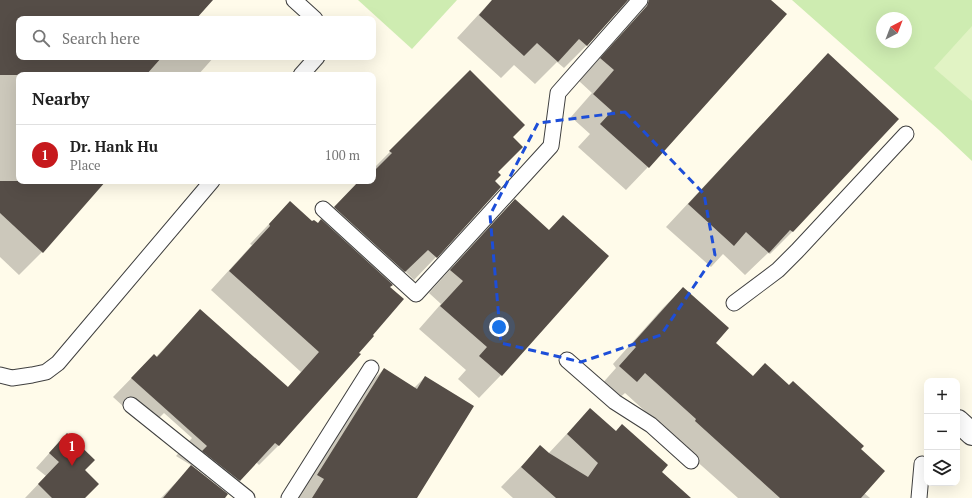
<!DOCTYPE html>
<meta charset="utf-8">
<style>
:root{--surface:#fff;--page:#f6f6f6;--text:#222;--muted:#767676;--line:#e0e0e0;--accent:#c6191d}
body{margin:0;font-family:"PT Serif",serif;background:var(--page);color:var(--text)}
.controls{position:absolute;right:12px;bottom:12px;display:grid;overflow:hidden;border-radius:8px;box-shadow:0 4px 16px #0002}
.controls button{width:36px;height:36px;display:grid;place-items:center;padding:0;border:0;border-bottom:1px solid var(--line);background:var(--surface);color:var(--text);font:20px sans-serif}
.compass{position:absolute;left:876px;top:12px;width:36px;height:36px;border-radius:50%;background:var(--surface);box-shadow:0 4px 16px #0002;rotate:42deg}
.you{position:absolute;left:499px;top:327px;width:14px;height:14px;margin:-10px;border:3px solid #fff;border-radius:50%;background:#1a73e8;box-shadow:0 0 0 6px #1a73e833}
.badge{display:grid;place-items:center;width:26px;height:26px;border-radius:50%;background:var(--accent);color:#fff;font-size:13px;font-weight:700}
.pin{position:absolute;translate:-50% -33px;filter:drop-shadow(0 1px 2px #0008)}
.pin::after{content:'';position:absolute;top:21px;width:14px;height:12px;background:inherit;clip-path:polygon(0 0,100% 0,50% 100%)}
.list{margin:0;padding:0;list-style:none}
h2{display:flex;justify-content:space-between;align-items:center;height:52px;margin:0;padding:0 16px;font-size:17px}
h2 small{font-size:13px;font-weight:400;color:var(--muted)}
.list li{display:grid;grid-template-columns:26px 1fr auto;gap:12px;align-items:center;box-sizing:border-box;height:60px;padding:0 16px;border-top:1px solid var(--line)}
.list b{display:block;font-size:15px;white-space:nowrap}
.list p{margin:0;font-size:13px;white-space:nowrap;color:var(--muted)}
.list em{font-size:13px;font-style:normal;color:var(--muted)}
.icon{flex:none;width:22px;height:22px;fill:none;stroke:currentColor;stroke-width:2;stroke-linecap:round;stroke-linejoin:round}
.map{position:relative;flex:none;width:972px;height:498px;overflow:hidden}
.search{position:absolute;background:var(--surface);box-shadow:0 4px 16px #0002;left:16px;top:16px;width:360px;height:44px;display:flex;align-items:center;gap:10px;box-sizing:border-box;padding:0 14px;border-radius:8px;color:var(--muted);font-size:15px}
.panel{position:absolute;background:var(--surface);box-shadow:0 4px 16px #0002;left:16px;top:72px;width:360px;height:112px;border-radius:8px}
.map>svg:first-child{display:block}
.green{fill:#ceecb1;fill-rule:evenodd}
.pitch{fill:#e1f3c4}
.shadow{fill:#0003}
.building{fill:#554d47}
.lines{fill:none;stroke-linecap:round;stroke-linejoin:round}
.lane-casing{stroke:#3f3f3f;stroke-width:17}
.street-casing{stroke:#3f3f3f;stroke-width:24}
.lane{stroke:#fff;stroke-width:15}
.street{stroke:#fff;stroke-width:22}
.marked{fill:none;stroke:#1d4ed8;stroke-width:3;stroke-dasharray:8 5;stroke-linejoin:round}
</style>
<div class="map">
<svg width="972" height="498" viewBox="0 0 972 498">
<rect width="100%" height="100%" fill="#fffbea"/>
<!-- green -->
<g class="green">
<path d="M358,0h99l-45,49z"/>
<path d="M792,0h180v161l-33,-31zM882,18h24v24h-24z"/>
</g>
<!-- pitch -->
<path class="pitch" d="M972,26v75l-38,-33z"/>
<!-- shadow -->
<g class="shadow">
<path d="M0,0h193l2,19h-176v38h195l-16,18h-179v106h86l-63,71 -23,23 -19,-18z"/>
<path d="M492,0h278l-122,167 -22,23 -48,-43 12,-13 -19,-17 21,-24 -13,-12 46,-51 2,-5 -8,-12h-4l-29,33 -22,22 -7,-6 -22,22 -21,-19 -13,13 -44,-40z"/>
<path d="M470,71l41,66 -17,44 -58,76 -22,23 -9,-9 -16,16 -32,66 2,1 -81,92 -19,19 -3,-3 -26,27 -54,-33 16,-18 -28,-25 -16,16 -35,-32 41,-42 2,2 44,-47 87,78 14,-16 -90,-82 41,-45 -2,-1 40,-42 22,21 6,1 43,-43h12v-12z"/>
<path d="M806,77l91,42 -105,113 -22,22 -2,-1 -23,22 -22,-21 -12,13 -45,-40z"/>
<path d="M515,200l34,31 58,25 -106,119 -22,23 -21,-19 8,-9 -47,-41 22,-25 -12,-11 63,-70z"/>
<path d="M683,288l32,55 37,34 108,72 4,44 6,5h-132l-63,-56 2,-2 -52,-47 -9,8 -16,-15 16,-18 -3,-4 50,-56z"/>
<path d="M384,369l30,19 11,-11 -10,121h-118l64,-106z"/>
<path d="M590,409l71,63 23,26h-171l-12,-11 39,-40 8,7z"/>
<path d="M53,449l30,21 1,28h-59l21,-22 -10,-8z"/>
<path d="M187,471l33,27h-59z"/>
</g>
<!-- building -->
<g class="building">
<path d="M0,0h213l-17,19h-177v38h143l-16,18h-146z"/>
<path d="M492,0h136l-41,46 -8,-7 -21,23 -21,-19 -13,13 -45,-41z"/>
<path d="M649,0h122l16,14 -138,154 -49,-44 12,-13 -19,-17 21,-24 -14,-12 47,-52z"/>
<path d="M828,53l71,66 -106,113 -3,-2 -21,23 -23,-21 -12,14 -46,-42z"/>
<path d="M470,70l55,55 -12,12 10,10 -25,25 3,3 -6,6 6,6 -64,71 -9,-8 -23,22 -71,-65 25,-26h14v-9l19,-19 -3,-2z"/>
<path d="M0,181h106l-63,72 -43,-40z"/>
<path d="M515,199l34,31 14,-15 46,41 -107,120 -23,-20 8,-9 -47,-41 23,-25 -13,-11z"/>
<path d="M290,201l22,20 2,-1 4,3 3,-4 72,66 -3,2 14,12 -31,36 1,1 -15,17 2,1 -82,92 -4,-3 -35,38 -38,-30 5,-5 -76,-68 23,-24 3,3 43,-48 88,78 31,-35 -90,-81 41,-45 -1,-2z"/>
<path d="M683,287l46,41 -13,15 37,33 12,-13 24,22 4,-4 71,65 -3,3 24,22 -24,27h-81l-85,-77 1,-2 -51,-46 -8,9 -18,-16 17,-19 -4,-3z"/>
<path d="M384,368l33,21 8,-13 49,30 -57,92h-105l12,-19 -7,-4z"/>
<path d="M590,408l26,23 6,-7 46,41 -6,7 29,26h-135l-35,-31 19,-22 9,8 39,24 10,-14 -31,-29z"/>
<path d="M67,433l28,27 -10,10 14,14 -14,14h-33l-14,-14 21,-22 -10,-9z"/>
<path d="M191,465l37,29 -3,4h-62z"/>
</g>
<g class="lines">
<!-- lane casing -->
<g class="lane-casing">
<g id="lane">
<path d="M294,0l21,19"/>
<path d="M301,75l16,-18"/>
<path d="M323,209l93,85 135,-148 7,-53 82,-93"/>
<path d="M734,303l44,-33 19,-19 109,-117"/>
<path d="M567,360l48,42 36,23 40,36"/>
<path d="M0,375l12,3 20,-3 14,-3 12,-9 154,-182"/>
<path d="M131,405l116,93"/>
<path d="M289,498l82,-130"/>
<path d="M919,498l3,-34"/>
</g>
</g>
<!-- street casing -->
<g class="street-casing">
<path id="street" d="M958,421l14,13"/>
</g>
<!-- lane -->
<use href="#lane" class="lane"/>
<!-- street -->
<use href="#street" class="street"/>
</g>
<!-- marked area -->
<path class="marked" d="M625,112l79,82 11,61 -54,80 -80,27 -80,-19 -11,-128 48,-92z"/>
</svg>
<div class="controls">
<button>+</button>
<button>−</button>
<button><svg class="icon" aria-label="layers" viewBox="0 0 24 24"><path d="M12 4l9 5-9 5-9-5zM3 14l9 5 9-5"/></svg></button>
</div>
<svg class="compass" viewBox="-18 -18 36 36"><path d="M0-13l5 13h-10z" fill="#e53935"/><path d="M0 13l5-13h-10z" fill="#767676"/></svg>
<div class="you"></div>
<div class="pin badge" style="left:72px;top:466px">1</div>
<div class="search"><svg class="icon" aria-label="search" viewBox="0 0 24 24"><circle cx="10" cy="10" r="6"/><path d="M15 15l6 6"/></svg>Search here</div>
<section class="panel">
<h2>Nearby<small></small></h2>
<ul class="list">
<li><span class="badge">1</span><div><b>Dr. Hank Hu</b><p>Place</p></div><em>100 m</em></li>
</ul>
</section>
</div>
